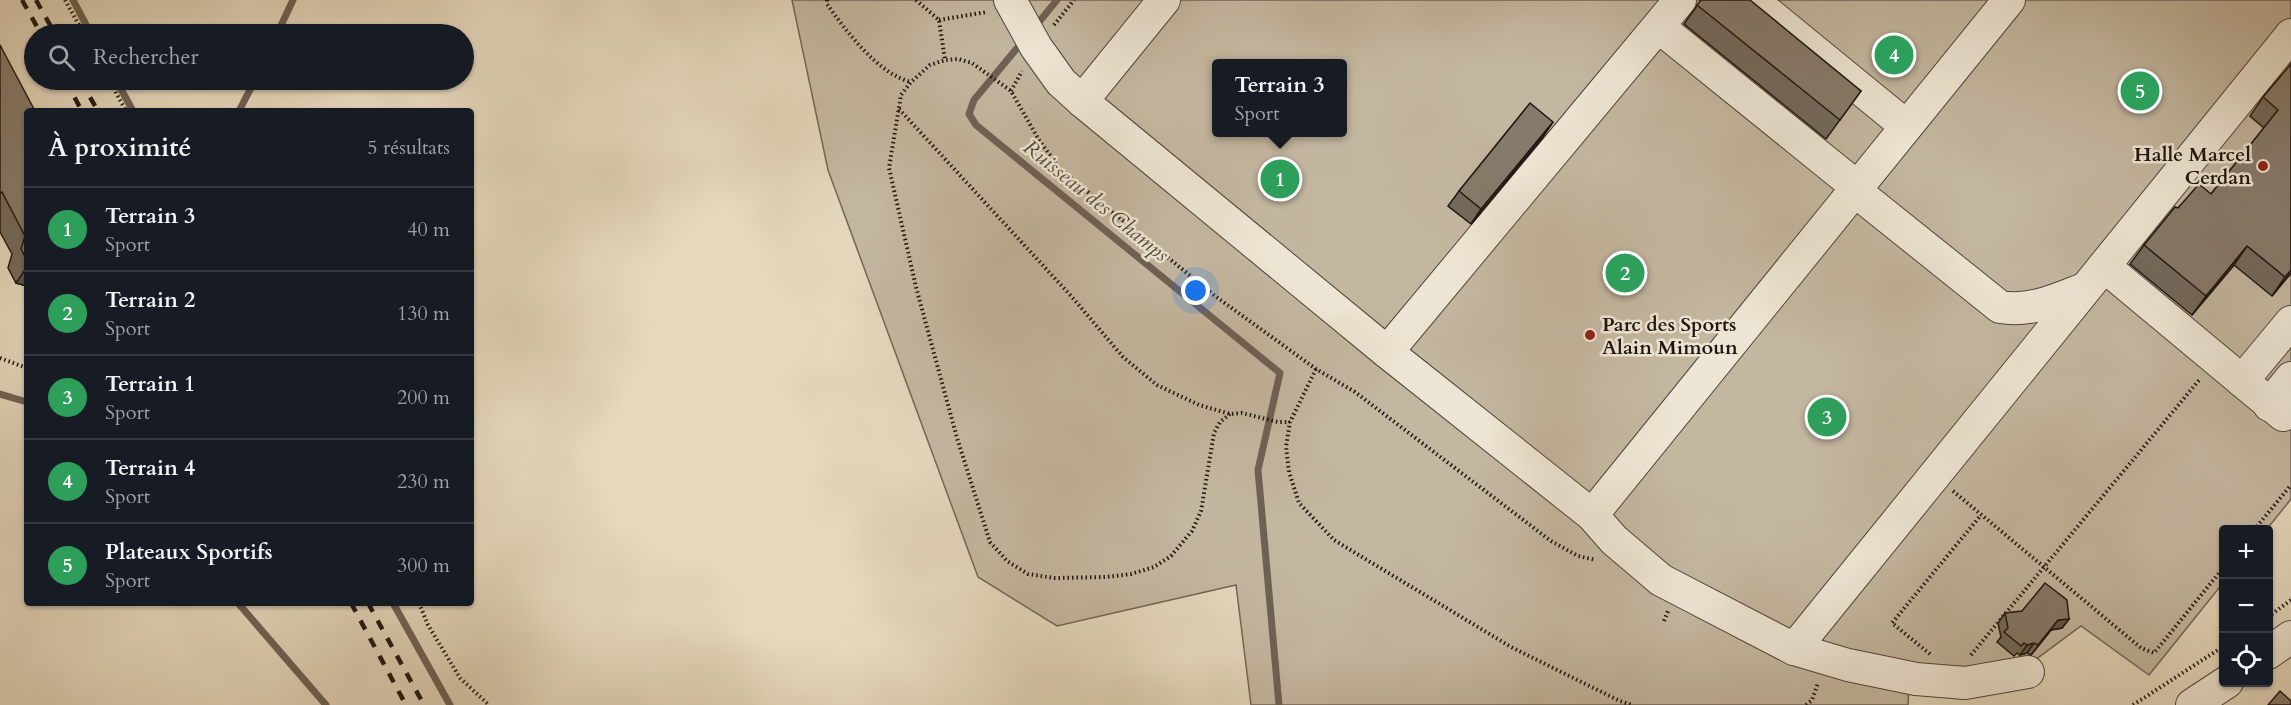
<!DOCTYPE html>
<html lang="fr">
<meta charset="utf-8">
<style>
:root{--surface:#171b24;--page:#242831;--text:#f1f3f6;--muted:#9ea1a6;--line:#363941;--accent:#0f766e}
body{margin:0;font-family:Cardo,serif;background:var(--page);color:var(--text)}
.controls{position:absolute;right:18px;bottom:18px;display:grid;overflow:hidden;border-radius:6px;box-shadow:0 2px 4px #0004}
.controls button{width:54px;height:54px;display:grid;place-items:center;padding:0;border:0;border-bottom:2px solid var(--line);background:var(--surface);color:var(--text);font:30px sans-serif}
.you{position:absolute;left:1196px;top:291px;width:21px;height:21px;margin:-15px;border:4px solid #fff;border-radius:50%;background:#1a73e8;box-shadow:0 0 0 9px #1a73e833}
.badge{display:grid;place-items:center;width:39px;height:39px;border-radius:50%;background:var(--accent);color:#fff;font-size:20px;font-weight:700}
.pin{position:absolute;translate:-50% -50%;border:3px solid #fff;box-shadow:0 2px 6px #0006}
.popup{position:absolute;left:1212px;top:59px;width:135px;height:78px;box-sizing:border-box;display:grid;place-content:center;border-radius:6px;background:var(--surface);filter:drop-shadow(0 2px 4px #0005);font-size:20px;white-space:nowrap;color:var(--muted)}
.popup b{font-size:22px;color:var(--text)}
.popup::after{content:'';position:absolute;left:50%;top:100%;margin-left:-12px;border:12px solid transparent;border-top-color:var(--surface)}
.list{margin:0;padding:0;list-style:none}
h2{display:flex;justify-content:space-between;align-items:center;height:78px;margin:0;padding:0 24px;font-size:26px}
h2 small{font-size:20px;font-weight:400;color:var(--muted)}
.list li{display:grid;grid-template-columns:39px 1fr auto;gap:18px;align-items:center;box-sizing:border-box;height:84px;padding:0 24px;border-top:2px solid var(--line)}
.list b{display:block;font-size:22px;white-space:nowrap}
.list p{margin:0;font-size:20px;white-space:nowrap;color:var(--muted)}
.list em{font-size:20px;font-style:normal;color:var(--muted)}
.icon{flex:none;width:33px;height:33px;fill:none;stroke:currentColor;stroke-width:2;stroke-linecap:round;stroke-linejoin:round}
.map{position:relative;flex:none;width:2291px;height:705px;overflow:hidden}
.search{position:absolute;background:var(--surface);box-shadow:0 2px 4px #0004;left:24px;top:24px;width:450px;height:66px;display:flex;align-items:center;gap:15px;box-sizing:border-box;padding:0 21px;border-radius:33px;color:var(--muted);font-size:22px}
.panel{position:absolute;background:var(--surface);box-shadow:0 2px 4px #0004;left:24px;top:108px;width:450px;height:498px;border-radius:6px}
.map>svg:first-child{display:block}
.green{fill:#c4b7a0;stroke:#726658;stroke-width:1.5;fill-rule:evenodd}
.lines{fill:none;stroke-linecap:round;stroke-linejoin:round}
.stream{stroke:#6e6154;stroke-width:7}
.minor-casing{stroke:#51453b;stroke-width:34}
.path{stroke:#201410;stroke-width:4;stroke-dasharray:1.5 3;stroke-linecap:butt}
.minor{stroke:#eee6d4;stroke-width:32}
.rail{stroke:#201410;stroke-width:4.5;stroke-dasharray:10 10;stroke-linecap:butt}
.wall{fill:#73695b;stroke:#201410;stroke-width:1.5}
.shaded-wall{fill:#5e554a;stroke:#201410;stroke-width:1.5}
.building{fill:#867a6a;stroke:#201410;stroke-width:1.5}
.poi-dot{fill:#8f2418;stroke:#eee6d4;stroke-width:2}
.labels{text-anchor:middle;dominant-baseline:central;stroke-width:5;stroke-linejoin:round;paint-order:stroke}
.poi-label{font-size:20px;font-weight:bold;fill:#201410;stroke:#eee6d4;text-anchor:end}
.water-label{font-size:21px;font-style:italic;fill:#54483e;stroke:#eee6d4}
</style>
<div class="map">
<svg width="2291" height="705" viewBox="0 0 2291 705">
<rect width="100%" height="100%" fill="#e5d8bd"/>
<filter id="stains"><feTurbulence type="fractalNoise" baseFrequency=".00333" numOctaves="4"/><feColorMatrix values="0 0 0 0 .2 0 0 0 0 .09 0 0 0 0 .02 0 0 0 .5 -.17"/></filter>
<radialGradient id="worn" r=".72"><stop offset=".6" stop-color="#630" stop-opacity="0"/><stop offset="1" stop-color="#630" stop-opacity=".3"/></radialGradient>
<!-- green -->
<path class="green" d="M792,0h1499v499l-24,30 -43,1 -1,53 -74,92 -68,-49 -54,40 -118,17 -1,22h-657l-15,-120 -179,41 -79,-49 -150,-407zM1217,63h126v69h-126z"/>
<g class="lines">
<!-- stream -->
<g class="stream">
<path d="M73,0l18,34"/>
<path d="M1034,28l23,-28"/>
<path d="M277,34l16,-34"/>
<path d="M1023,41l-49,59 -5,14 7,11 304,248 -22,97 21,235"/>
<path d="M116,80l17,31"/>
<path d="M239,111l16,-31"/>
<path d="M0,394l27,8"/>
<path d="M238,603l88,102"/>
<path d="M393,603l57,102"/>
</g>
<!-- minor casing -->
<g class="minor-casing">
<g id="minor">
<path d="M1010,0l26,47 25,35 21,19 305,251 205,163 22,25 47,40 133,69 54,16 68,14 49,4 63,-11"/>
<path d="M1752,0l154,126"/>
<path d="M1659,27l198,160"/>
<path d="M1082,101l82,-101"/>
<path d="M1854,190l146,117c31,5 56,-7 84,-18"/>
<path d="M2104,266l179,149"/>
<path d="M1387,352l293,-352"/>
<path d="M2242,381l49,-59"/>
<path d="M2269,405l22,-27"/>
<path d="M1592,515l417,-515"/>
<path d="M1794,649l497,-614"/>
<path d="M2268,653l23,-16"/>
<path d="M2192,705l35,-23"/>
</g>
</g>
<!-- path -->
<g class="path">
<path d="M65,0l19,34"/>
<path d="M827,0v4c19,27 51,70 84,78"/>
<path d="M916,0l23,20 6,40"/>
<path d="M939,20l48,-8"/>
<path d="M1054,25l20,-25"/>
<path d="M109,80l17,31"/>
<path d="M1011,91l11,-20"/>
<path d="M899,109l173,188 51,60 34,28 42,20 31,9 12,-1 36,9h12"/>
<path d="M0,358l27,10"/>
<path d="M1316,369l-26,53 -4,25 3,25 10,31 35,37 177,107 109,54 12,4"/>
<path d="M1230,414l-10,8 -6,11 -13,78 -9,20 -21,25 -17,11 -23,7 -25,3 -52,1 -26,-4 -21,-13 -17,-19 -33,-104 -41,-151 -27,-119 12,-73 10,-13 19,-17 15,-5 13,-1 14,4 39,28 28,49 22,30 154,126 101,73 39,23 196,149 27,15 18,4"/>
<path d="M1953,491l188,157 13,5 70,-86"/>
<path d="M2254,530l37,-45"/>
<path d="M419,603l9,22 32,53 29,27"/>
<path d="M2268,617l23,-17"/>
<path d="M1664,621l4,-10"/>
<path d="M1930,654l-38,-31 89,-108"/>
<path d="M1971,655l229,-276"/>
<path d="M1806,705l6,-5 6,-17"/>
<path d="M2133,705l91,-59"/>
</g>
<!-- minor -->
<use href="#minor" class="minor"/>
<!-- rail -->
<g class="rail">
<path d="M22,0l19,34"/>
<path d="M36,0l19,34"/>
<path d="M65,80l17,31"/>
<path d="M80,80l18,31"/>
<path d="M351,603l55,102"/>
<path d="M368,603l56,102"/>
</g>
</g>
<!-- wall -->
<g class="wall">
<path d="M1701,0l160,91 -35,48 -142,-115z"/>
<path d="M0,45l27,66v175l-11,-3 -8,-15 4,-14 -12,-22z"/>
<path d="M2291,64v209l-19,23 -38,-31 -42,50 -62,-51 14,-19 34,-37 33,-14 53,-66 -14,-12 13,-19z"/>
<path d="M1543,137l-72,87 -23,-18 11,-15z"/>
<path d="M2005,613l64,6 -7,9 -11,2 -20,25 -4,-2 -7,2 -3,-2 -3,3 -17,-14 4,-5 -3,-14z"/>
</g>
<!-- shaded-wall -->
<g class="shaded-wall">
<path d="M1553,122l-10,15 -72,87 10,-15z"/>
<path d="M2247,246l-13,19 -42,50 14,-19z"/>
<path d="M27,267v19l-11,-3z"/>
<path d="M2291,270v3l-19,23 13,-19z"/>
<path d="M2069,619l-7,9 -11,2 -20,25 27,-35z"/>
<path d="M2034,643l-7,10 -7,2 7,-10z"/>
</g>
<!-- building -->
<g class="building">
<path d="M1701,0h49l111,91 -21,29 -143,-115z"/>
<path d="M0,45l35,66h-8v149l-6,-11 4,-13 -23,-44 -2,2z"/>
<path d="M2291,64v206l-6,7 -38,-31 -41,50 -62,-51 31,-38 3,1 21,-24 12,10 67,-84 -15,-13z"/>
<path d="M1530,103l23,19 -72,87 -22,-18z"/>
<path d="M2045,583l22,17 2,19 -11,1 -20,25 -4,-2 -7,2 -3,-2 -3,3 -17,-14 4,-4 -3,-15 17,-2z"/>
<path d="M2280,691l11,10v4h-23z"/>
</g>
<!-- markers -->
<g class="poi-dot">
<circle cx="2263" cy="166" r="6"/>
<circle cx="1590" cy="335" r="6"/>
</g>
<g class="labels">
<!-- poi labels -->
<g class="poi-label">
<text x="2251" y="154">Halle Marcel<tspan x="2251" dy="23">Cerdan</tspan></text>
<text x="1602" y="324" text-anchor="start">Parc des Sports<tspan x="1602" dy="23">Alain Mimoun</tspan></text>
</g>
<!-- water labels -->
<g class="water-label">
<text transform="translate(1096 201) rotate(39)">Ruisseau des Champs</text>
</g>
</g>
<rect width="100%" height="100%" filter="url(#stains)"/>
<rect width="100%" height="100%" fill="url(#worn)"/>
</svg>
<div class="controls">
<button>+</button>
<button>−</button>
<button><svg class="icon" aria-label="locate" viewBox="0 0 24 24"><circle cx="12" cy="12" r="6"/><path d="M12 2v4M12 18v4M2 12h4M18 12h4"/></svg></button>
</div>
<div class="you"></div>
<div class="pin badge" style="left:1280px;top:179px;background:#2e9e5b">1</div>
<div class="popup"><b>Terrain 3</b>Sport</div>
<div class="pin badge" style="left:1625px;top:273px;background:#2e9e5b">2</div>
<div class="pin badge" style="left:1827px;top:417px;background:#2e9e5b">3</div>
<div class="pin badge" style="left:1894px;top:55px;background:#2e9e5b">4</div>
<div class="pin badge" style="left:2140px;top:91px;background:#2e9e5b">5</div>
<div class="search"><svg class="icon" aria-label="search" viewBox="0 0 24 24"><circle cx="10" cy="10" r="6"/><path d="M15 15l6 6"/></svg>Rechercher</div>
<section class="panel">
<h2>À proximité<small>5 résultats</small></h2>
<ul class="list">
<li><span class="badge" style="background:#2e9e5b">1</span><div><b>Terrain 3</b><p>Sport</p></div><em>40 m</em></li>
<li><span class="badge" style="background:#2e9e5b">2</span><div><b>Terrain 2</b><p>Sport</p></div><em>130 m</em></li>
<li><span class="badge" style="background:#2e9e5b">3</span><div><b>Terrain 1</b><p>Sport</p></div><em>200 m</em></li>
<li><span class="badge" style="background:#2e9e5b">4</span><div><b>Terrain 4</b><p>Sport</p></div><em>230 m</em></li>
<li><span class="badge" style="background:#2e9e5b">5</span><div><b>Plateaux Sportifs</b><p>Sport</p></div><em>300 m</em></li>
</ul>
</section>
</div>
